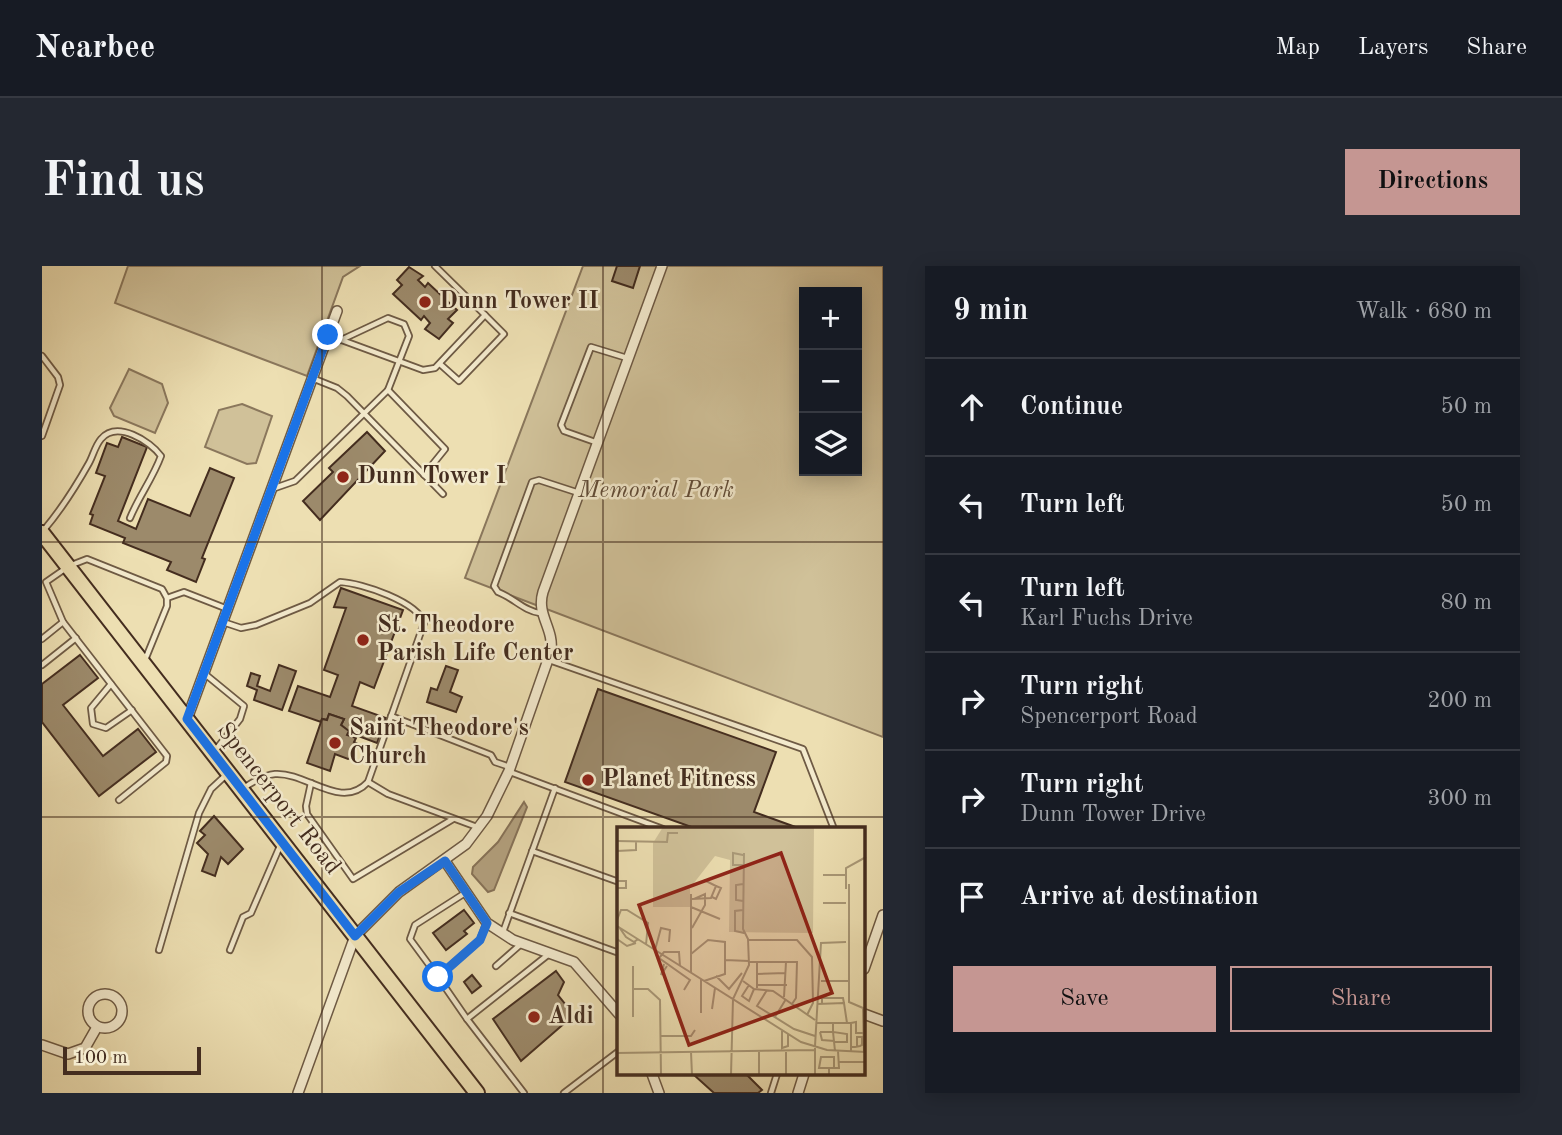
<!DOCTYPE html>
<meta charset="utf-8">
<style>
:root{--surface:#171b24;--page:#242831;--text:#f1f3f6;--muted:#9ea1a6;--line:#363941;--accent:#c59692}
body{margin:0;font-family:"Old Standard TT",serif;background:var(--page);color:var(--text)}
.controls{position:absolute;right:21px;top:21px;display:grid;overflow:hidden;border-radius:0px;box-shadow:0 4px 18px #0003}
.controls button{width:63px;height:63px;display:grid;place-items:center;padding:0;border:0;border-bottom:2px solid var(--line);background:var(--surface);color:var(--text);font:35px sans-serif}
.scale{position:absolute;left:21px;bottom:18px;width:138px;box-sizing:border-box;padding-left:7px;border:4px solid #442d1f;border-top:0;font-size:19px;line-height:24px;white-space:nowrap;color:#442d1f;-webkit-text-stroke:5px #f3eacd;paint-order:stroke}
.stop{position:absolute;width:21px;height:21px;margin:-16px;border:5px solid #1a73e8;border-radius:50%;background:#fff}
.stop.end{background:#1a73e8;border-color:#fff;box-shadow:0 2px 7px #0008}
.list{margin:0;padding:0;list-style:none}
h2{display:flex;justify-content:space-between;align-items:center;height:91px;margin:0;padding:0 28px;font-size:30px}
h2 small{font-size:23px;font-weight:400;color:var(--muted)}
.list li{display:grid;grid-template-columns:46px 1fr auto;gap:21px;align-items:center;box-sizing:border-box;height:98px;padding:0 28px;border-top:2px solid var(--line)}
.list b{display:block;font-size:26px;white-space:nowrap}
.list p{margin:0;font-size:23px;white-space:nowrap;color:var(--muted)}
.list em{font-size:23px;font-style:normal;color:var(--muted)}
.actions{display:flex;gap:14px;padding:21px 28px}
.actions a{flex:1;padding:16px 0;border:2px solid var(--accent);border-radius:0px;text-align:center;font-size:24px;color:var(--accent)}
.actions .main{background:var(--accent);color:#111}
.icon{flex:none;width:38px;height:38px;fill:none;stroke:currentColor;stroke-width:2;stroke-linecap:round;stroke-linejoin:round}
.map{position:relative;flex:none;width:841px;height:827px;overflow:hidden;border-radius:0px}
header{display:flex;align-items:center;gap:42px;box-sizing:border-box;height:98px;padding:0 35px;background:var(--surface);border-bottom:2px solid var(--line)}
header strong{font-size:33px}
nav{display:flex;gap:38px;margin-inline-start:auto;font-size:24px}
.intro{display:flex;align-items:center;justify-content:space-between;box-sizing:border-box;height:168px;padding:0 42px}
h1{margin:0;font-size:49px}
.button{padding:18px 32px;border-radius:0px;background:var(--accent);color:#111;font-size:24px;font-weight:700}
main{display:flex;gap:42px;padding:0 42px}
aside{flex:1;background:var(--surface);border-radius:0px;box-shadow:0 4px 18px #0003}
.map>svg:first-child{display:block}
.green{fill:#d0c199;stroke:#8a775c;stroke-width:2;fill-rule:evenodd}
.water{fill:#b4a280;stroke:#877359;stroke-width:2}
.building{fill:#9c8a6b;stroke:#442d1f;stroke-width:2}
.lines{fill:none;stroke-linecap:round;stroke-linejoin:round}
.lane-casing{stroke:#6e5a44;stroke-width:8}
.street-casing{stroke:#6e5a44;stroke-width:12}
.primary-casing{stroke:#442d1f;stroke-width:18}
.lane{stroke:#f3eacd;stroke-width:4.5}
.street{stroke:#f3eacd;stroke-width:9}
.primary{stroke:#eddfb2;stroke-width:14}
.route{stroke:#1a73e8;stroke-width:9}
.grid{fill:none;stroke:#442d1f;stroke-width:2;stroke-opacity:0.55}
.poi-dot{fill:#8f2418;stroke:#f3eacd;stroke-width:2.5}
.labels{text-anchor:middle;dominant-baseline:central;stroke-width:5;stroke-linejoin:round;paint-order:stroke}
.poi-label{font-size:24px;font-weight:bold;fill:#442d1f;stroke:#f3eacd;text-anchor:start}
.park-label{font-size:24px;font-style:italic;fill:#604b37;stroke:#f3eacd}
.street-label{font-size:24px;fill:#442d1f;stroke:#f3eacd}
.inset-road{fill:none;stroke:#a99877;stroke-width:2}
.view{fill:#8f2418;fill-opacity:0.15;stroke:#8f2418;stroke-width:3.5}
.inset-edge{fill:none;stroke:#442d1f;stroke-width:3.5}
</style>
<header>
<strong>Nearbee</strong>
<nav><a>Map</a><a>Layers</a><a>Share</a></nav>
</header>
<div class="intro"><h1>Find us</h1><a class="button">Directions</a></div>
<main>
<div class="map">
<svg width="841" height="827" viewBox="0 0 841 827">
<rect width="100%" height="100%" fill="#eddfb2"/>
<filter id="stains"><feTurbulence type="fractalNoise" baseFrequency=".00286" numOctaves="4"/><feColorMatrix values="0 0 0 0 .2 0 0 0 0 .09 0 0 0 0 .02 0 0 0 .5 -.17"/></filter>
<radialGradient id="worn" r=".72"><stop offset=".6" stop-color="#630" stop-opacity="0"/><stop offset="1" stop-color="#630" stop-opacity=".3"/></radialGradient>
<!-- green -->
<g class="green">
<path d="M86,0h232l-17,11 -36,99 -192,-73z"/>
<path d="M541,0h300v471l-418,-159zM762,26h53v179h-53z"/>
<path d="M87,103l33,15 6,19 -13,30 -41,-17 -4,-8z"/>
<path d="M200,138l30,12 -16,47 -9,1 -42,-17 14,-37z"/>
</g>
<!-- water -->
<path class="water" d="M482,536l3,5 -33,83 -6,2 -16,-18 1,-7 25,-25z"/>
<!-- building -->
<g class="building">
<path d="M575,0h23l-7,22 -21,-7z"/>
<path d="M367,1l14,9 -5,4 7,7 3,-4 29,27 -9,9 5,4 -14,16 -14,-10 5,-6 -6,-7 -3,4 -28,-26 9,-9 -5,-5z"/>
<path d="M325,166l18,19 -65,69 -17,-19 30,-29 -4,-4z"/>
<path d="M80,171l25,10 -29,74 18,8 12,-30 42,17 20,-48 24,10 -32,80 3,1 -9,23 -29,-12 4,-8 -48,-19 2,-5 -35,-14 3,-9 -3,-1 15,-38 -9,-3 11,-30 11,4z"/>
<path d="M299,322l62,22 -29,78 -14,-6 -8,24 34,12 -9,25 -27,-10 -9,-8 3,-6 -15,-5 -2,6 -5,-1 -1,3 -32,-11 9,-25 32,11 8,-22 -14,-5 22,-62 -12,-1z"/>
<path d="M38,389l18,23 -35,27 40,51 35,-27 18,23 -57,44 -57,-74v-38z"/>
<path d="M237,399l17,6 -14,39 -28,-10 3,-10 -10,-4 4,-13 9,3 -3,10 13,5z"/>
<path d="M404,400l12,4 -8,22 12,5 -6,15 -29,-10 4,-14 6,2z"/>
<path d="M556,423l178,63 -22,60 47,17h-104l-132,-47z"/>
<path d="M287,448l15,5 -3,6 8,6 -2,4 9,3 -2,4 4,2 -5,13 -5,2 -13,-5 -5,17 -23,-8 15,-44 5,1z"/>
<path d="M172,550l29,33 -15,15 -7,-7 -6,19 -13,-5 6,-17 -11,-11 8,-8 -5,-4z"/>
<path d="M422,644l10,13 -10,8 3,3 -21,16 -13,-17z"/>
<path d="M514,705l8,11 -6,13 16,20 -53,46 -28,-42z"/>
<path d="M430,709l9,11 -9,7 -8,-11z"/>
<path d="M704,808l16,16 -4,3h-44l-20,-18z"/>
</g>
<g class="lines">
<!-- lane casing -->
<g class="lane-casing">
<g id="lane">
<path d="M286,69l95,35 12,-2 50,-53 -50,-49"/>
<path d="M0,90l16,21 2,8 -18,51"/>
<path d="M398,98l19,17 45,-47 -19,-19"/>
<path d="M270,112l25,10 10,8 96,98"/>
<path d="M346,124l57,59 -21,26"/>
<path d="M556,177l-34,-12 -3,-6 30,-78 36,11"/>
<path d="M230,223l23,-8 93,-91 21,-54 -5,-12 -16,-6 -47,22"/>
<path d="M1,265c18,-21 32,-43 46,-68 4,-7 6,-17 12,-24 16,-19 49,2 60,17 -8,22 -22,40 -31,62"/>
<path d="M125,332l17,-6 41,16"/>
<path d="M498,347c-16,-2 -26,-15 -42,-21l-4,-6 38,-104 7,-2 40,13"/>
<path d="M181,356l18,6 15,-3 54,-22 30,-21c22,1 78,20 84,41l-56,159c-27,29 -61,-10 -93,-8 -11,1 -21,7 -30,13"/>
<path d="M0,373l21,-17"/>
<path d="M507,394l254,89 31,80"/>
<path d="M0,399l34,-27"/>
<path d="M163,408l39,32 -4,13 -26,33"/>
<path d="M69,418l-20,24 2,16 13,4 26,-18"/>
<path d="M349,450l100,39 4,7 15,5"/>
<path d="M468,506l153,57"/>
<path d="M326,516l20,12 89,33"/>
<path d="M269,517l-5,23 1,8 46,65 100,-60"/>
<path d="M77,534l47,-38 1,-6 -104,-134 -17,-40 23,-16 18,-7 75,30 5,9v8l-22,54"/>
<path d="M490,585l87,31"/>
<path d="M423,627l-50,32 -5,14 28,38 42,-37 6,-16"/>
<path d="M467,647l110,40"/>
<path d="M461,666l52,-144"/>
<path d="M117,684l40,-137 12,-24 14,-13"/>
<path d="M188,684l13,-33 8,-4 29,-67"/>
<path d="M454,700l25,-22"/>
<path d="M396,711l29,42"/>
<path d="M482,827l-57,-74 82,-65"/>
<path d="M522,827l55,-42"/>
<path d="M729,827l6,-19"/>
</g>
</g>
<!-- street casing -->
<g class="street-casing">
<g id="street">
<path d="M145,453l150,-408"/>
<path d="M403,595l42,62 26,17 61,22 45,52"/>
<path d="M822,703l19,-54"/>
<circle cx="63" cy="745" r="17"/>
<path d="M822,748l19,7"/>
<path d="M0,779l26,9 17,-6 12,-21"/>
<path d="M610,808l7,19"/>
<path d="M256,827l57,-157 44,-44 67,-48 21,-28 22,-45 42,-120c3,-23 -15,-36 -8,-59l119,-326"/>
<path d="M756,827l6,-19"/>
</g>
</g>
<!-- primary casing -->
<g class="primary-casing">
<path id="primary" d="M0,267l435,560"/>
</g>
<!-- lane -->
<use href="#lane" class="lane"/>
<!-- street -->
<use href="#street" class="street"/>
<!-- primary -->
<use href="#primary" class="primary"/>
</g>
<g class="lines">
<!-- route -->
<path class="route" d="M286,69l-141,384 168,217 44,-44 46,-31 42,62 -7,17 -42,37"/>
</g>
<!-- grid -->
<path class="grid" d="M280,0v827M561,0v827M0,276h841M0,551h841"/>
<!-- markers -->
<g class="poi-dot">
<circle cx="383" cy="36" r="7"/>
<circle cx="301" cy="211" r="7"/>
<circle cx="321" cy="374" r="7"/>
<circle cx="293" cy="477" r="7"/>
<circle cx="546" cy="514" r="7"/>
<circle cx="492" cy="751" r="7"/>
</g>
<g class="labels">
<!-- poi labels -->
<g class="poi-label">
<text x="397" y="36">Dunn Tower II</text>
<text x="315" y="211">Dunn Tower I</text>
<text x="335" y="360">St. Theodore<tspan x="335" dy="28">Parish Life Center</tspan></text>
<text x="307" y="463">Saint Theodore's<tspan x="307" dy="28">Church</tspan></text>
<text x="560" y="514">Planet Fitness</text>
<text x="506" y="751">Aldi</text>
</g>
<!-- park labels -->
<g class="park-label">
<text x="614" y="225">Memorial Park</text>
</g>
<!-- street labels -->
<g class="street-label">
<text transform="translate(236 533) rotate(52)">Spencerport Road</text>
</g>
</g>
<!-- overview -->
<g transform="translate(575 561)">
<rect width="248" height="248" fill="#eddfb2"/>
<path d="M46,0h151l-1,106 -84,-1 1,-72 -15,-4 -25,32v19h-37v-64z" fill="#d0c199"/>
<path class="inset-road" d="M0,14l50,1 1,-9h10M0,24l19,-1v-9M126,38h-10v-12l10,2M206,48h23M0,54h9v7h-9M126,57l-7,1v15l7,1M232,57v118l14,6 1,44M229,62v-21l20,-11M95,70l4,2 5,-11 -5,-2M75,72l19,-1 5,-12 -12,-6M206,76h23M74,80l29,12M126,83l-8,1v20l9,2M0,93l4,-10h6l21,13 -2,22M0,99l184,116 26,8 39,2M2,100l7,10 8,5 4,-3M75,101l13,-23v-11l-11,5M0,112l10,7 9,-3M131,113h49l15,17 1,46 -6,12M38,123l6,-22 9,2 -1,12M74,127l17,-14 17,2v32l-21,7M108,133l24,1M132,135h48l-1,36 -4,6M140,135v26M47,137l-3,11 6,-9M63,139l-1,-14h-15l-5,6 31,22 -6,10M74,145v-78M140,147l29,-1M99,149l13,13 13,-16M126,154l11,8 19,2 42,29M204,154h28M132,158l-7,11 7,5 5,-12M140,158h30M16,162h15l12,11 1,75M150,163l-10,16 37,23 21,7M167,170l2,-35M205,176v-5h21l1,5M200,177l27,-1 3,20M95,182l3,-21M84,186v-34M16,190v-51M158,190l11,-18M199,196h35v29M234,196l5,-1v11h8M165,203v18l6,-2v-12M203,205l2,8 25,2v-8l-14,-2v-9M203,205h13l2,19M44,209h30l4,-6M198,219l6,-103 25,-1M198,219v29M234,220h4l5,-1 2,-1v-8h-5v9M74,225l1,23M142,225v23M169,225v23M0,226l198,-3M222,235h27M212,241h-10l2,-11h13v11M114,248l2,-76 16,-34 -1,-26 -5,-10 1,-76M212,248v-7h10l-1,-17"/>
<path class="view" d="M164,26l51,140 -143,52 -50,-140z"/>
<rect width="248" height="248" class="inset-edge"/>
</g>
<rect width="100%" height="100%" filter="url(#stains)"/>
<rect width="100%" height="100%" fill="url(#worn)"/>
</svg>
<div class="controls">
<button>+</button>
<button>−</button>
<button><svg class="icon" aria-label="layers" viewBox="0 0 24 24"><path d="M12 4l9 5-9 5-9-5zM3 14l9 5 9-5"/></svg></button>
</div>
<div class="scale">100 m</div>
<div class="stop" style="left:396px;top:711px"></div>
<div class="stop end" style="left:286px;top:69px"></div>
</div>
<aside>
<h2>9 min<small>Walk · 680 m</small></h2>
<ul class="list">
<li><svg class="icon" aria-label="ahead" viewBox="0 0 24 24"><path d="M12 20V5M6 11l6-6 6 6"/></svg><div><b>Continue</b></div><em>50 m</em></li>
<li><svg class="icon" aria-label="left" viewBox="0 0 24 24"><path d="M17 20v-9H6M10 6l-5 5 5 5"/></svg><div><b>Turn left</b></div><em>50 m</em></li>
<li><svg class="icon" aria-label="left" viewBox="0 0 24 24"><path d="M17 20v-9H6M10 6l-5 5 5 5"/></svg><div><b>Turn left</b><p>Karl Fuchs Drive</p></div><em>80 m</em></li>
<li><svg class="icon" aria-label="right" viewBox="0 0 24 24"><path d="M7 20v-9h11M14 6l5 5-5 5"/></svg><div><b>Turn right</b><p>Spencerport Road</p></div><em>200 m</em></li>
<li><svg class="icon" aria-label="right" viewBox="0 0 24 24"><path d="M7 20v-9h11M14 6l5 5-5 5"/></svg><div><b>Turn right</b><p>Dunn Tower Drive</p></div><em>300 m</em></li>
<li><svg class="icon" aria-label="arrive" viewBox="0 0 24 24"><path d="M6 21V4h12l-3 4 3 4H6"/></svg><div><b>Arrive at destination</b></div></li>
</ul>
<div class="actions"><a class="main">Save</a><a>Share</a></div>
</aside>
</main>
